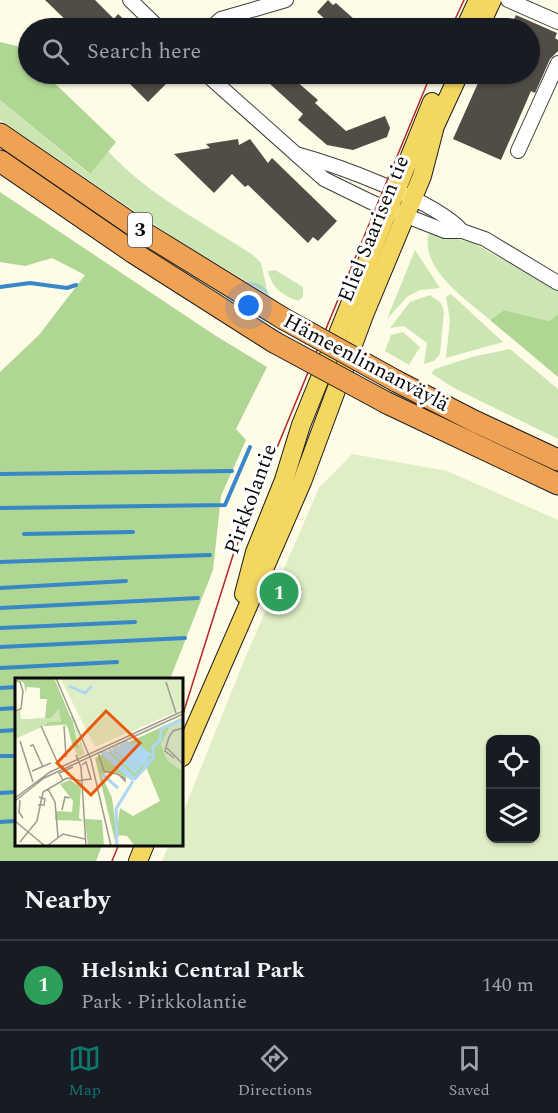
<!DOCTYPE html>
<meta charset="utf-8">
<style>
:root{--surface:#171b24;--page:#242831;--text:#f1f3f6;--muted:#9ea1a6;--line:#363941;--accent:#0f766e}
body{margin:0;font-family:Spectral,serif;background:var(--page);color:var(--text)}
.controls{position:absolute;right:18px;bottom:18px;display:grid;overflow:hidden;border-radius:12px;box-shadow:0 2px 4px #0004}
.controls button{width:54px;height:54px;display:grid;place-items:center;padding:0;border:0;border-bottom:2px solid var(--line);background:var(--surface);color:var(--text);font:30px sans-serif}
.you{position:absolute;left:249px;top:306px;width:21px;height:21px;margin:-15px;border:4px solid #fff;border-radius:50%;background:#1a73e8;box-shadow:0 0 0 9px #1a73e833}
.badge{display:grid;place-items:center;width:39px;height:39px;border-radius:50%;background:var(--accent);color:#fff;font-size:20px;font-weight:700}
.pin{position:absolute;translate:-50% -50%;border:3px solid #fff;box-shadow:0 2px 6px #0006}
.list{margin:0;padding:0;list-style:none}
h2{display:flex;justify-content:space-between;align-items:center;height:78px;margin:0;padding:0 24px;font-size:26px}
h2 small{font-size:20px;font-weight:400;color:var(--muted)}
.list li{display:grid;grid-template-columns:39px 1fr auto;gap:18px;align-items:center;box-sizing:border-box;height:90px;padding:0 24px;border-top:2px solid var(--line)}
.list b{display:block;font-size:22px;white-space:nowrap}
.list p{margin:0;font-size:20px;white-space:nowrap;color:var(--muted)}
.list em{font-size:20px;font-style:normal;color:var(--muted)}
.icon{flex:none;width:33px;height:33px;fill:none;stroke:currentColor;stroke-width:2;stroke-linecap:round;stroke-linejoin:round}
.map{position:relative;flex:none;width:558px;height:861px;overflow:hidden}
.search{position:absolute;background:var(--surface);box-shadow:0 2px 4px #0004;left:18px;right:18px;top:18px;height:66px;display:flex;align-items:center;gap:15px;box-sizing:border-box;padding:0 21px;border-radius:33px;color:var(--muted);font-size:22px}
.sheet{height:168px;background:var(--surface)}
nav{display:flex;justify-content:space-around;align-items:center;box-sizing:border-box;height:84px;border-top:2px solid var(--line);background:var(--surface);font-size:16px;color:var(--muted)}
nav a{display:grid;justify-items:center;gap:3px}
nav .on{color:var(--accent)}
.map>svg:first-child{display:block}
.green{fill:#cce6b3}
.forest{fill:#afd693}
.pitch{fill:#deeec5;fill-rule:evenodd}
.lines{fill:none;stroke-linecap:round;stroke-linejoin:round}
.stream{stroke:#3888c8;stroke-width:4}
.building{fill:#524c47}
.minor-casing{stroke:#3d3d3d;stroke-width:16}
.major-casing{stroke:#1b1b1b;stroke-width:20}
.highway-casing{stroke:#1b1b1b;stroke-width:23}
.minor{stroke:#fff;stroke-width:14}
.major{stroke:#f4d761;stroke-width:18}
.highway{stroke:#f0a254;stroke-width:21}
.tram{stroke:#b42828;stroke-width:1.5}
.highway-bridge-casing{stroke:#1b1b1b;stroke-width:23;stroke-linecap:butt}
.highway-bridge{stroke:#f0a254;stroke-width:21}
.labels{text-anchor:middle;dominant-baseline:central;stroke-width:6;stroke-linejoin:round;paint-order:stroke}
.shield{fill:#fff;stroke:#545454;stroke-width:1.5}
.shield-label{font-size:20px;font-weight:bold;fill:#0a0a0a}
.street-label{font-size:21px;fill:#0a0a0a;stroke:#fff}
.inset-river{fill:none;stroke:#aed7f4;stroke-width:3}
.inset-road{fill:none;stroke:#9c9b8f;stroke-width:1.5}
.view{fill:#e8590c;fill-opacity:0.15;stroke:#e8590c;stroke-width:3}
.inset-edge{fill:none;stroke:#0a0a0a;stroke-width:3}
</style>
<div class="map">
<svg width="558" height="861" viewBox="0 0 558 861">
<rect width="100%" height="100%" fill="#fefbe7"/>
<!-- green -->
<g class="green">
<path d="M0,100l89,74 19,-23c41,45 95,71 145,104l8,8 7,31 -88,-52 -180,-122z"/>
<path d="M429,232l44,11 85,48v23l-9,7 -45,-11 -14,10c-24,-21 -71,-51 -61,-88z"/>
<path d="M415,250l25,38 -20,2 -12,6 -21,23z"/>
<path d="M275,270l28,17v10l-5,4c-16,-6 -26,-13 -30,-30z"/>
<path d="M451,294l52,48 -57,16 4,-38 -4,-23z"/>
<path d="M430,295l11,8 3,9 -4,42 -6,7 -10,3 3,-21 -23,-17 -14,2 20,-26z"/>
<path d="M403,332l17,15 -11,18 -24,-14 6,-16z"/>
<path d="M510,349l48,40v50l-104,-51 -23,-15 4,-4 37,-12z"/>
</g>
<!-- forest -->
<g class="forest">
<path d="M0,42l17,4 11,11v17h17l71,68 -26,32 -90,-74z"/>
<path d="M0,192l216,144 51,31 -31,62 10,11 -25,56 -8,74 -43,109 -154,1v164l86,1 -6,16h-96v-489l39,-37 46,-60 -33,-17 -27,8 -25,-4z"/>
<path d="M504,310l45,11 9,-7v63l-68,-57z"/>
</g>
<!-- pitch -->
<path class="pitch" d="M352,454l95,17 111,49v341h-396l7,-16 13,-1v-29l64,-159 73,-168zM490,740h46v98h-46z"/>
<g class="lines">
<!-- stream -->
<g class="stream">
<path d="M0,287l30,-4 37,5 9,-3"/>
<path d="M0,474l232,-3"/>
<path d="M0,508l225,-3 25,-58"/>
<path d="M24,534l109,-2"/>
<path d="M0,562l210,-7"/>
<path d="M0,588l126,-7"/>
<path d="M0,608l198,-10"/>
<path d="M0,628l135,-6"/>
<path d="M0,647l185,-9"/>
<path d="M0,668l117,-6"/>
<path d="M0,688l16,-1"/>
<path d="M0,709l16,-1"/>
<path d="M0,731l16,-1"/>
<path d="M0,756h16"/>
<path d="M0,793l16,-1"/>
<path d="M0,822l16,-1"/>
</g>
</g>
<!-- building -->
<g class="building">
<path d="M45,0h50l19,19 4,-5 15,14h-59z"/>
<path d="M328,0l5,5 3,-2 28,25h-29l-18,-16z"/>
<path d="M516,15l41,18 -2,5 3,2v11l-8,8 -15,34 -4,-2 -30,69 -48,-21 29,-65h48v-46h-20z"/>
<path d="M120,74h52l-7,6 3,2 -20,20z"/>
<path d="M259,74h29l30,26 -3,3 31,28 39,-15 5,12 -3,9 -34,13 -26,-5 -29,-25 5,-6z"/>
<path d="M238,139l1,6 11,-6 18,24 4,-5 65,63 -19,20 -5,-4 -5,6 -60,-58 -3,2 -13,-13 -18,19 -40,-39 36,-6 -4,-4z"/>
</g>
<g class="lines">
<!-- minor casing -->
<g class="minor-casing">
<g id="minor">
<path d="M130,0l29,28"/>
<path d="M508,0l50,22"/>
<path d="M211,28l10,-9 65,-19"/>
<path d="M206,74l118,105 47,23 74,29h17l23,8 73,44"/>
<path d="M518,151l40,-88"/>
<path d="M296,154c41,11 140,47 166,77"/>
</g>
</g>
<!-- major casing -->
<g class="major-casing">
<g id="major">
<path d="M465,28l13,-28"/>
<path d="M479,28l13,-28"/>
<path d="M244,594l11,-42 29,-72 17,-55 131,-323"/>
<path d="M182,757l120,-275 62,-167 58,-139 13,-50 24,-52"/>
<path d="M138,861l7,-17"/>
</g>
</g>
<!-- highway casing -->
<g class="highway-casing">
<g id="highway">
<path d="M0,134l146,100 138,85"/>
<path d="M0,161l134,92 140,89"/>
<path d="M396,381l78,40 84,39"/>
<path d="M387,403l171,81"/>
</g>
</g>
<!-- minor -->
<use href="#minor" class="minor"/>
<!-- major -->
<use href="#major" class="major"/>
<!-- highway -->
<use href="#highway" class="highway"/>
<!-- tram -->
<g class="tram">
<path d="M451,28l13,-28"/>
<path d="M182,717l52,-165 197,-478"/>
<path d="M112,861l7,-17"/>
</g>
<!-- highway-bridge casing -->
<g class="highway-bridge-casing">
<g id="highway-bridge">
<path d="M284,319l112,62"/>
<path d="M274,342l113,61"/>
</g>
</g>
<!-- highway-bridge -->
<use href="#highway-bridge" class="highway-bridge"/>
</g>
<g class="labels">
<!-- shield labels -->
<rect class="shield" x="128" y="213" width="24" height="34" rx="4.5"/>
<g class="shield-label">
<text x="140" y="230">3</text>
</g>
<!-- street labels -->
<g class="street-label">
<text transform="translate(374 229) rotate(-68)">Eliel Saarisen tie</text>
<text transform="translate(366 363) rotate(28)">Hämeenlinnanväylä</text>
<text transform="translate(251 499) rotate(-70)">Pirkkolantie</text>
</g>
</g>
<!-- overview -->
<g transform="translate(15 678)">
<rect width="168" height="168" fill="#fefbe7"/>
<path d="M44,31l2,8h12l12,37 -7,3 -2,-4 -3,-8h7l-6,-22 -6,1v4l-4,-3 -20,1 -29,13 2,-28 3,-1 1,9h7l24,-2z" fill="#cce6b3"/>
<path d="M0,0h39l19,45 6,25 -7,-4 -5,-20 -23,2 4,-4h13l-2,-13 -8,9h-6l2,-19h-7v-11l-13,-1 -1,6 -2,-10zM168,39v4l-13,5 -9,19 7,16 15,10v75h-48l-8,-10 -8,-1 -3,10 -21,-87zM131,89l14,34 -27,15 -13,-8 -2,14 -1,-13 -2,13 -3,-24 -11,-24 13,-2 20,8zM55,102l11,7 -2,31 4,3 -28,-1 1,-9 16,1 1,-11 -13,-17zM70,141l17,1 2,26h-16z" fill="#afd693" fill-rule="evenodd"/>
<path d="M168,43v50l-15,-10 -7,-16 9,-19z" fill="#d1ddbb"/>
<path d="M45,0h123v31l-88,38z" fill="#deeec5"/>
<path class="inset-river" d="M54,8l16,7 7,-7M147,50l21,-8M110,63l23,20M108,64l24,21M120,65l16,13M105,66l25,22M118,66l15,13M101,68l25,21M98,69l26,23M110,69l18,15M106,70l15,13M94,71l28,24M103,72l14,12M86,76l5,-2 28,26M89,76l29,26M87,96l16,14M119,102l19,-21v-13l7,-5 1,-12M102,168l-1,-37 17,-28"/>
<path class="inset-road" d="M41,0l35,82 20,86M151,4l10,31M0,33l6,-2 2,-18 -3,-9 -5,-2M26,48l19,42M49,48l2,31M5,63l13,41M15,68l3,-1 10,22M152,70l16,16M83,74l6,19 13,3 8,4v3l-5,-5M61,77l5,12 5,79M159,80l-9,-7 4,-14 4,-6 10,-3M67,87l4,-3 5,17 -9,1M17,93l19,-8M48,102l-4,-7 14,-6M33,111l7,13 3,35M0,120l35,-26 133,-61M5,122l-1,12 4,6M0,123l29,-23 139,-64M23,127h6l1,-6 -6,-2M47,132l3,-13 5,1M0,143l30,25M5,164l17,-21 6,-29 24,-14 15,3M32,168l16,-12 22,5"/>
<path class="view" d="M91,33l34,32 -49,52 -34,-32z"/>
<rect width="168" height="168" class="inset-edge"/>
</g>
</svg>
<div class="controls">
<button><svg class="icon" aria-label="locate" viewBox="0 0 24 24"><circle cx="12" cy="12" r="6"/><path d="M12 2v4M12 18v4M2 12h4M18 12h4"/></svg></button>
<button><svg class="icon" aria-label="layers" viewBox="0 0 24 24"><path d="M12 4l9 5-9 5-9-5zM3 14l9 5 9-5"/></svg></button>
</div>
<div class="you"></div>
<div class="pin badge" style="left:279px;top:592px;background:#2e9e5b">1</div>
<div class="search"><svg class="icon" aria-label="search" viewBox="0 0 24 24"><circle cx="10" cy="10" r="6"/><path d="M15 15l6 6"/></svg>Search here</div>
</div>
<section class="sheet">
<h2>Nearby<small></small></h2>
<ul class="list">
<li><span class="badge" style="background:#2e9e5b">1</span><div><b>Helsinki Central Park</b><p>Park · Pirkkolantie</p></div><em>140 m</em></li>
</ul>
</section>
<nav>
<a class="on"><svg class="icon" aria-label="map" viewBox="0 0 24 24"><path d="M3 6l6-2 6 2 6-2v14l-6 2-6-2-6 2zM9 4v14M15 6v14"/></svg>Map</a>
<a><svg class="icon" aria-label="directions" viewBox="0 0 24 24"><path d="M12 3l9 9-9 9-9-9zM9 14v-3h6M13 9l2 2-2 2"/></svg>Directions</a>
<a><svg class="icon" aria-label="saved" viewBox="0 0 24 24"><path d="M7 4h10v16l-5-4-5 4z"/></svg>Saved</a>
</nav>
